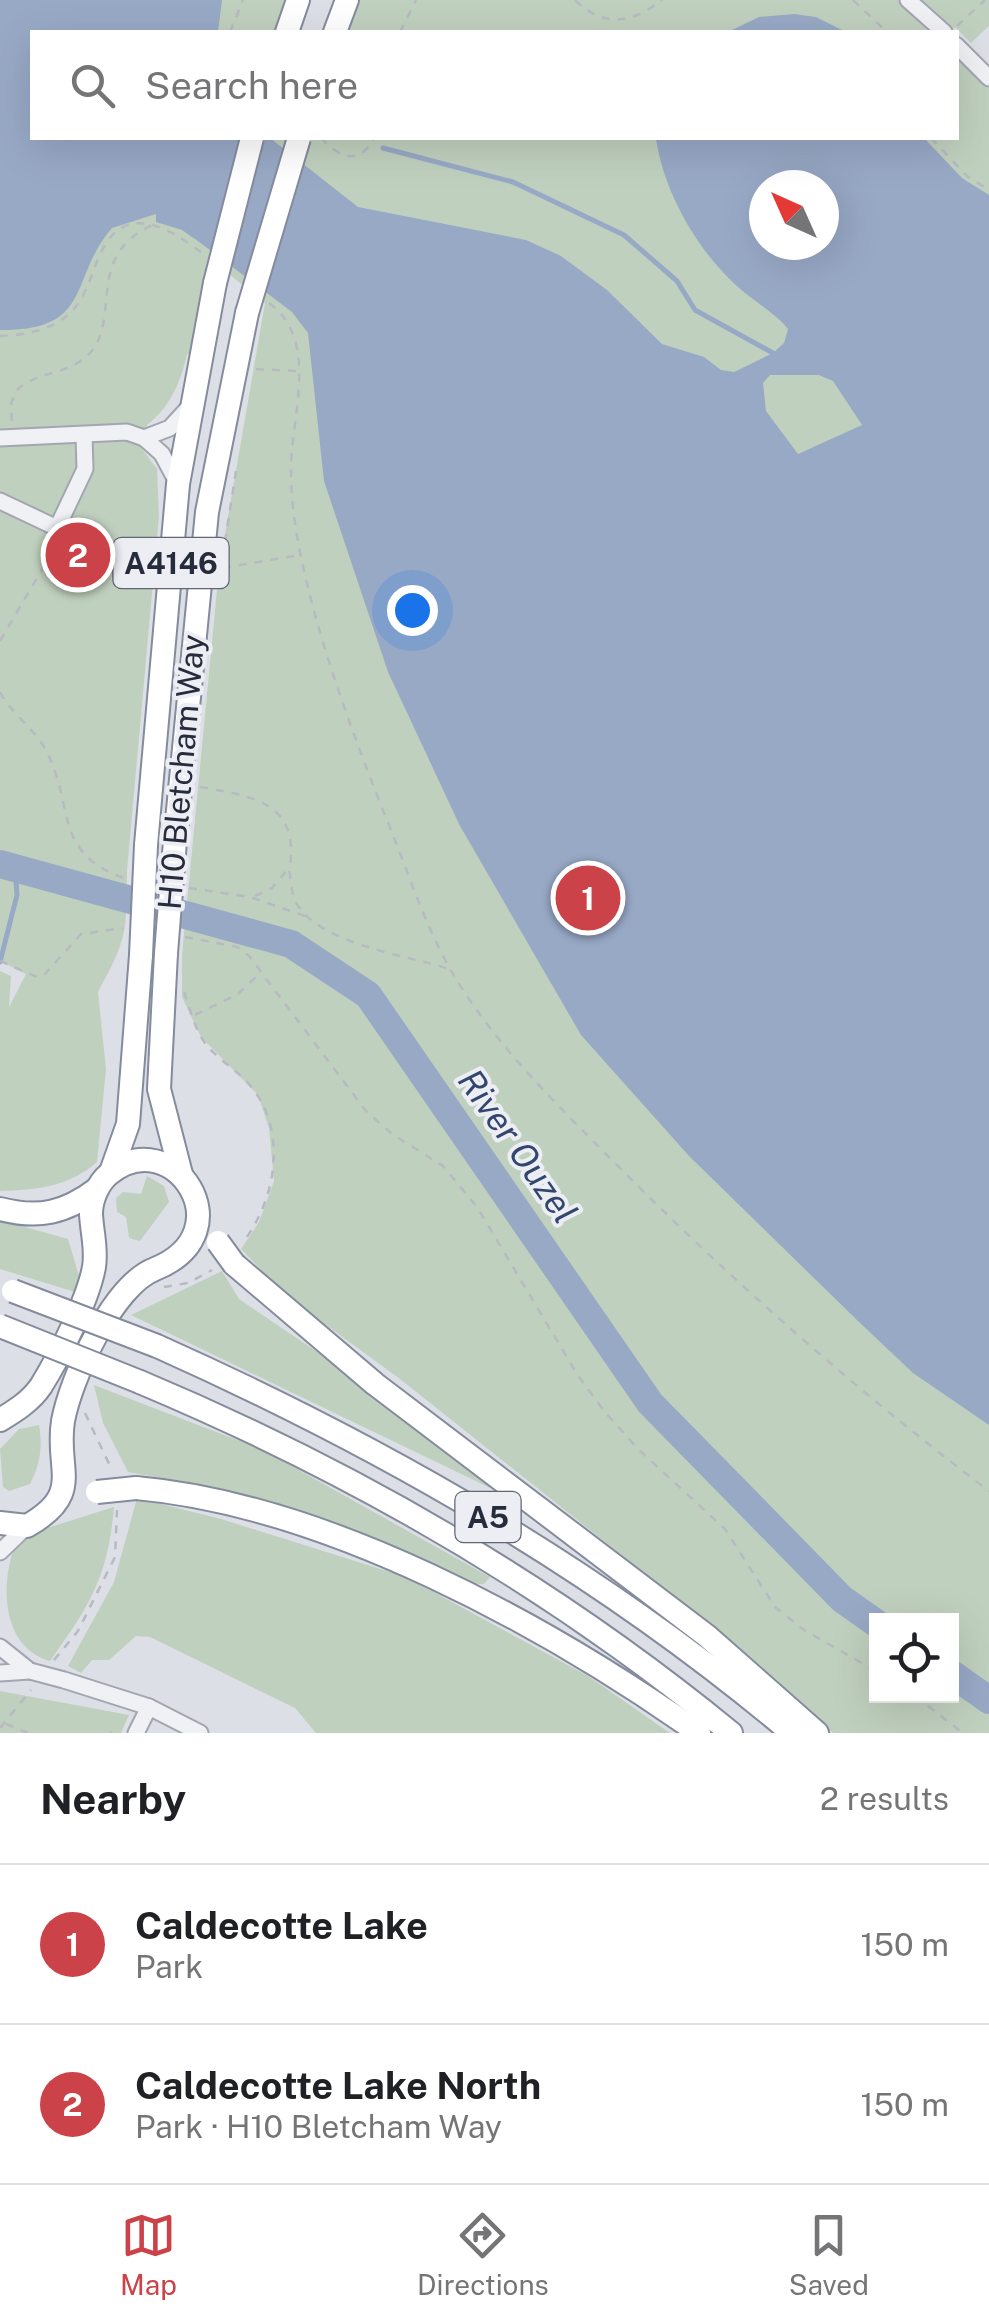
<!DOCTYPE html>
<meta charset="utf-8">
<style>
:root{--surface:#fff;--page:#f2f2f2;--text:#202124;--muted:#757577;--line:#e0e0e0;--accent:#cb4248}
body{margin:0;font-family:"Public Sans",sans-serif;background:var(--page);color:var(--text)}
.controls{position:absolute;right:30px;bottom:30px;display:grid;overflow:hidden;border-radius:0px;box-shadow:0 10px 40px #0002}
.controls button{width:90px;height:90px;display:grid;place-items:center;padding:0;border:0;border-bottom:2px solid var(--line);background:var(--surface);color:var(--text);font:50px sans-serif}
.compass{position:absolute;left:749px;top:170px;width:90px;height:90px;border-radius:50%;background:var(--surface);box-shadow:0 10px 40px #0002;rotate:315deg}
.you{position:absolute;left:412px;top:610px;width:35px;height:35px;margin:-25px;border:8px solid #fff;border-radius:50%;background:#1a73e8;box-shadow:0 0 0 15px #1a73e833}
.badge{display:grid;place-items:center;width:65px;height:65px;border-radius:50%;background:var(--accent);color:#fff;font-size:32px;font-weight:700}
.pin{position:absolute;translate:-50% -50%;border:5px solid #fff;box-shadow:0 2px 10px #0006}
.list{margin:0;padding:0;list-style:none}
h2{display:flex;justify-content:space-between;align-items:center;height:130px;margin:0;padding:0 40px;font-size:42px}
h2 small{font-size:32px;font-weight:400;color:var(--muted)}
.list li{display:grid;grid-template-columns:65px 1fr auto;gap:30px;align-items:center;box-sizing:border-box;height:160px;padding:0 40px;border-top:2px solid var(--line)}
.list b{display:block;font-size:38px;white-space:nowrap}
.list p{margin:0;font-size:32px;white-space:nowrap;color:var(--muted)}
.list em{font-size:32px;font-style:normal;color:var(--muted)}
.icon{flex:none;width:55px;height:55px;fill:none;stroke:currentColor;stroke-width:2;stroke-linecap:round;stroke-linejoin:round}
.map{position:relative;flex:none;width:989px;height:1733px;overflow:hidden}
.search{position:absolute;background:var(--surface);box-shadow:0 10px 40px #0002;left:30px;right:30px;top:30px;height:110px;display:flex;align-items:center;gap:25px;box-sizing:border-box;padding:0 35px;border-radius:0px;color:var(--muted);font-size:38px}
.sheet{height:450px;background:var(--surface)}
nav{display:flex;justify-content:space-around;align-items:center;box-sizing:border-box;height:140px;border-top:2px solid var(--line);background:var(--surface);font-size:28px;color:var(--muted)}
nav a{display:grid;justify-items:center;gap:5px}
nav .on{color:var(--accent)}
.map>svg:first-child{display:block}
.green{fill:#c0d0be;fill-rule:evenodd}
.water{fill:#98a9c6;fill-rule:evenodd}
.lines{fill:none;stroke-linecap:round;stroke-linejoin:round}
.stream{stroke:#98a9c6;stroke-width:5}
.river{stroke:#98a9c6;stroke-width:28}
.minor-casing{stroke:#a3a6b0;stroke-width:19}
.highway-casing{stroke:#848b9d;stroke-width:26}
.path{stroke:#b7bac1;stroke-width:2.5;stroke-dasharray:8 8;stroke-linecap:butt}
.minor{stroke:#eff1f5;stroke-width:15}
.highway{stroke:#fff;stroke-width:22}
.minor-bridge-casing{stroke:#a3a6b0;stroke-width:19;stroke-linecap:butt}
.highway-bridge-casing{stroke:#848b9d;stroke-width:26;stroke-linecap:butt}
.minor-bridge{stroke:#eff1f5;stroke-width:15}
.highway-bridge{stroke:#fff;stroke-width:22}
.labels{text-anchor:middle;dominant-baseline:central;stroke-width:8;stroke-linejoin:round;paint-order:stroke}
.shield{fill:#eceef4;stroke:#626674;stroke-width:2.5}
.shield-label{font-size:30px;font-weight:bold;fill:#272c3d}
.street-label{font-size:32px;fill:#272c3d;stroke:#eceef4}
.water-label{font-size:35px;font-style:italic;fill:#32466f;stroke:#eceef4}
</style>
<div class="map">
<svg width="989" height="1733" viewBox="0 0 989 1733">
<rect width="100%" height="100%" fill="#dddfe6"/>
<!-- green -->
<g class="green">
<path d="M0,0h298l-12,32h-254v106h924l1,-93 32,33v1655h-156l-106,-94 -327,-260 -115,-84 -44,-46 18,-27 15,-41 -5,-53 -11,-33 -57,-58 -19,-40v-42l37,-386 46,-266 -45,-36 -18,86 -15,1c-6,28 -17,53 -40,71l-5,24 15,20 2,47 -32,355c0,60 0,69 -29,121l8,77 -9,93c-28,25 -61,28 -97,29v-220l11,5 -2,31 17,-33 -26,-13zM764,185h60v60h-60zM876,1620h76v76h-76z"/>
<path d="M347,0h642v26l-18,17 -16,-16 -4,5h-616z"/>
<path d="M147,1176l17,10 5,16 -29,39 -11,-3 -3,-21 -9,-5 -1,-14 7,-6 18,2z"/>
<path d="M0,1220l68,19 11,37 -4,16 -75,-23z"/>
<path d="M222,1271l17,28 96,65 174,133 -378,-182z"/>
<path d="M94,1385l169,65 227,127 -6,7h-19l-131,-62 -125,-35 -81,-15 -25,-49z"/>
<path d="M39,1425c4,21 1,40 -9,59l-21,7 -6,-4 -3,-38 19,-20z"/>
<path d="M137,1498l84,21 185,58 182,99 82,57h-354l-21,-25 -145,-71 -14,-1 -27,24h-17l-11,13 -13,-7 46,-84z"/>
<path d="M114,1507c-6,70 -24,98 -64,154 -44,-12 -50,-66 -38,-107 8,-12 22,-23 34,-33l4,6z"/>
<path d="M0,1691l129,24 -8,18h-121z"/>
</g>
<!-- water -->
<g class="water">
<path d="M0,0h222l-4,32h-186v106h238l88,69 168,33 35,16 46,34 55,54 42,13 17,13 13,2 39,-19 11,-10 4,-14c-13,-16 -33,-27 -49,-41 -41,-36 -76,-97 -83,-150h268l38,40 27,17v1230l-76,-52 -54,-51 -170,-166 -108,-121 -121,-209 -72,-154 -64,-191 -16,-148 -16,-21 -90,-68 -20,-14 -26,-8v-8l-44,14c-44,51 -18,103 -112,102zM764,185h60v60h-60zM819,375l14,6 29,44 -64,29 -32,-43 -3,-28 7,-8z"/>
<path d="M794,14l22,3 30,15h-118l31,-15z"/>
</g>
<g class="lines">
<!-- stream -->
<g class="stream">
<path d="M383,148l130,34 111,53 53,46 18,29 78,43"/>
<path d="M0,962l17,-67 -2,-27"/>
</g>
<!-- river -->
<g class="river">
<path d="M0,864l291,80 77,51 282,408 192,196 34,24"/>
<path d="M952,1674l37,26"/>
</g>
<!-- minor casing -->
<g class="minor-casing">
<g id="minor">
<path d="M908,0l36,32"/>
<path d="M956,45l33,33"/>
<path d="M0,438l127,-6 17,6"/>
<path d="M178,484l-16,-30 -18,-16 26,-10 20,-22"/>
<path d="M0,501l57,27 35,26"/>
<path d="M57,528l28,-59 -1,-34"/>
<path d="M0,1552l27,-26"/>
<path d="M0,1647l30,24"/>
<path d="M0,1673l30,-2"/>
<path d="M64,1680l85,27 51,26"/>
<path d="M136,1733l13,-26"/>
</g>
</g>
<!-- highway casing -->
<g class="highway-casing">
<g id="highway">
<path d="M287,32l11,-32"/>
<path d="M335,32l12,-32"/>
<path d="M175,841l32,-329 40,-199"/>
<path d="M146,845l32,-361 37,-201"/>
<path d="M166,953l-7,136 22,85"/>
<path d="M111,1172l17,-48 13,-169"/>
<path d="M0,1209c39,10 65,4 97,-20"/>
<path d="M234,1264l141,120 332,252 110,97"/>
<path d="M157,1346c228,102 443,225 635,387"/>
<path d="M140,1382c212,89 413,205 591,351"/>
<path d="M0,1420c15,-9 31,-19 41,-34 18,-29 47,-86 53,-119 3,-18 -2,-34 -3,-53 0,-14 7,-31 18,-40 63,-53 138,58 46,95 -42,16 -84,109 -92,152 -8,49 22,72 -36,105l-27,-3"/>
<path d="M136,1488c191,17 408,136 563,245"/>
</g>
</g>
<!-- path -->
<g class="path">
<path d="M575,0c29,28 56,24 87,0"/>
<path d="M853,0l34,32"/>
<path d="M957,26l28,-26"/>
<path d="M230,32l13,-32"/>
<path d="M400,32l16,-32"/>
<path d="M321,138c18,19 38,29 53,0"/>
<path d="M931,138l37,39 21,13"/>
<path d="M269,303c52,38 21,115 22,170 0,102 63,266 102,362 18,46 35,97 60,139 41,68 95,122 151,178 120,122 249,236 385,339"/>
<path d="M0,336c27,-1 60,-7 77,-31 14,-19 17,-44 30,-63 26,-39 70,-8 95,11"/>
<path d="M256,369l42,2"/>
<path d="M12,421l-1,-18 7,-14c19,-17 50,-15 69,-33 37,-34 -5,-100 66,-131"/>
<path d="M225,542l11,-71"/>
<path d="M223,568l76,-13"/>
<path d="M0,641l54,-92"/>
<path d="M0,692c10,20 32,35 44,55 33,57 5,105 82,132"/>
<path d="M200,787c52,9 99,15 90,79"/>
<path d="M189,888l61,9 58,20"/>
<path d="M255,896l17,-8 17,-20c2,12 2,28 9,38 27,39 108,49 151,63"/>
<path d="M185,937l52,10 12,9 117,155 26,23 51,32 34,41 100,167 27,37 35,39 86,79 50,78 29,23 72,41"/>
<path d="M0,961l37,16 7,-2 37,-41 42,-6"/>
<path d="M184,992c5,14 9,30 16,43 11,21 34,32 49,49 39,45 28,113 -5,157"/>
<path d="M195,1015l43,-21 21,-20"/>
<path d="M164,1287l24,-4 24,-13"/>
<path d="M85,1413l26,55"/>
<path d="M54,1660l24,-29 37,-74 2,-47"/>
<path d="M915,1696l48,37"/>
<path d="M6,1724l22,9"/>
<path d="M0,1728l31,-38"/>
<path d="M109,1733h3"/>
</g>
<!-- minor -->
<use href="#minor" class="minor"/>
<!-- highway -->
<use href="#highway" class="highway"/>
<!-- minor-bridge casing -->
<g class="minor-bridge-casing">
<path id="minor-bridge" d="M30,1671l34,9"/>
</g>
<!-- highway-bridge casing -->
<g class="highway-bridge-casing">
<g id="highway-bridge">
<path d="M215,283l37,-145"/>
<path d="M247,313l52,-175"/>
<path d="M166,953l9,-112"/>
<path d="M141,955l5,-110"/>
<path d="M218,1242l16,22"/>
<path d="M13,1291l144,55"/>
<path d="M0,1326l140,56"/>
<path d="M97,1492l39,-4"/>
</g>
</g>
<!-- minor-bridge -->
<use href="#minor-bridge" class="minor-bridge"/>
<!-- highway-bridge -->
<use href="#highway-bridge" class="highway-bridge"/>
</g>
<g class="labels">
<!-- shield labels -->
<g class="shield">
<rect x="113.5" y="538" width="115" height="50" rx="8"/>
<rect x="455.5" y="1492" width="65" height="50" rx="8"/>
</g>
<g class="shield-label">
<text x="171" y="563">A4146</text>
<text x="488" y="1517">A5</text>
</g>
<!-- street labels -->
<g class="street-label">
<text transform="translate(181 772) rotate(-85)">H10 Bletcham Way</text>
</g>
<!-- water labels -->
<g class="water-label">
<text transform="translate(518 1146) rotate(55)">River Ouzel</text>
</g>
</g>
</svg>
<div class="controls">
<button><svg class="icon" aria-label="locate" viewBox="0 0 24 24"><circle cx="12" cy="12" r="6"/><path d="M12 2v4M12 18v4M2 12h4M18 12h4"/></svg></button>
</div>
<svg class="compass" viewBox="-18 -18 36 36"><path d="M0-13l5 13h-10z" fill="#e53935"/><path d="M0 13l5-13h-10z" fill="#757577"/></svg>
<div class="you"></div>
<div class="pin badge" style="left:588px;top:898px">1</div>
<div class="pin badge" style="left:78px;top:555px">2</div>
<div class="search"><svg class="icon" aria-label="search" viewBox="0 0 24 24"><circle cx="10" cy="10" r="6"/><path d="M15 15l6 6"/></svg>Search here</div>
</div>
<section class="sheet">
<h2>Nearby<small>2 results</small></h2>
<ul class="list">
<li><span class="badge">1</span><div><b>Caldecotte Lake</b><p>Park</p></div><em>150 m</em></li>
<li><span class="badge">2</span><div><b>Caldecotte Lake North</b><p>Park · H10 Bletcham Way</p></div><em>150 m</em></li>
</ul>
</section>
<nav>
<a class="on"><svg class="icon" aria-label="map" viewBox="0 0 24 24"><path d="M3 6l6-2 6 2 6-2v14l-6 2-6-2-6 2zM9 4v14M15 6v14"/></svg>Map</a>
<a><svg class="icon" aria-label="directions" viewBox="0 0 24 24"><path d="M12 3l9 9-9 9-9-9zM9 14v-3h6M13 9l2 2-2 2"/></svg>Directions</a>
<a><svg class="icon" aria-label="saved" viewBox="0 0 24 24"><path d="M7 4h10v16l-5-4-5 4z"/></svg>Saved</a>
</nav>
